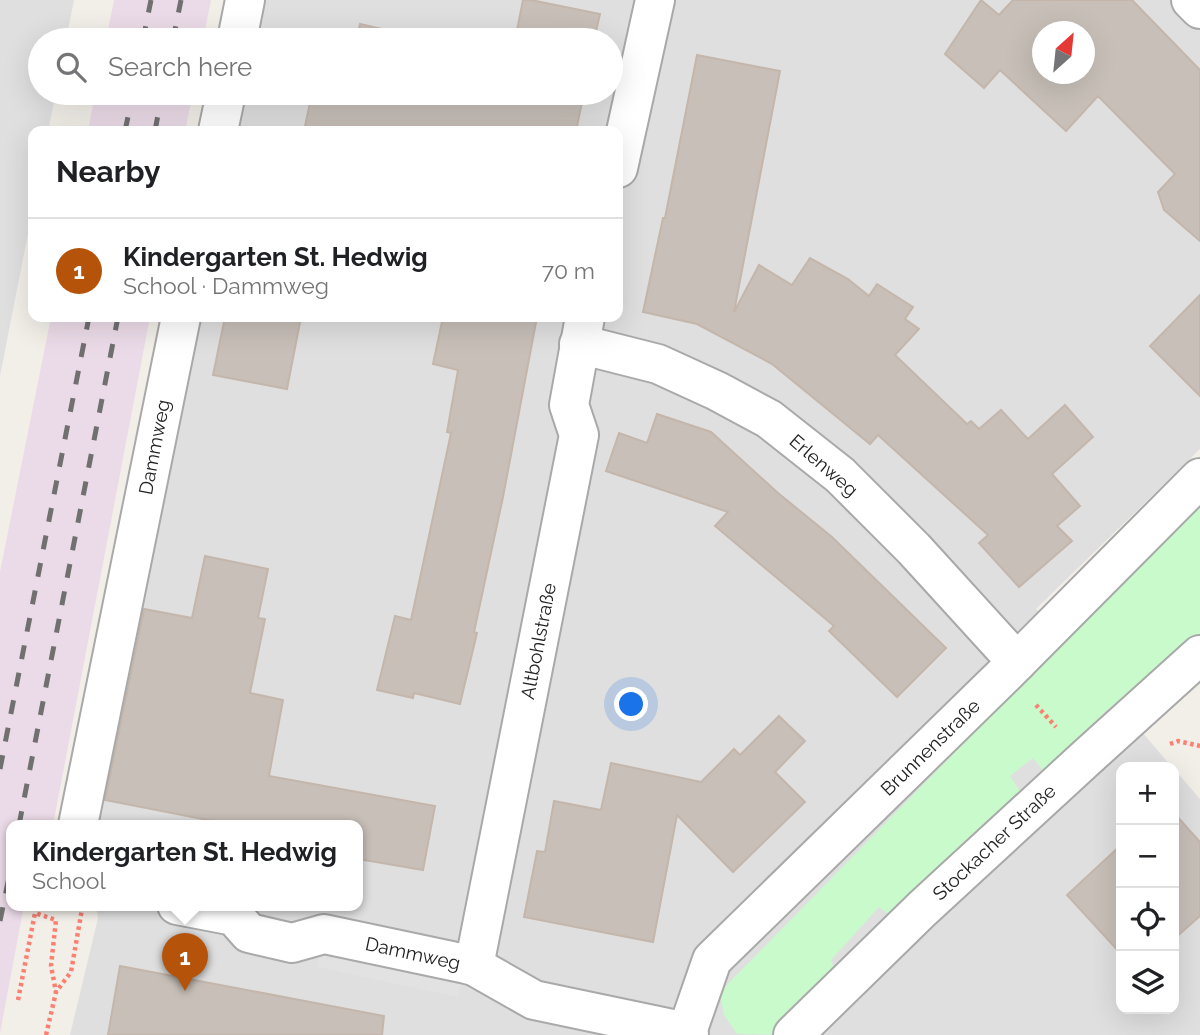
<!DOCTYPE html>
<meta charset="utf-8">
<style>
:root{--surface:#fff;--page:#f2f2f2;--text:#202124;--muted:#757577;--line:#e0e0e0;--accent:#b45309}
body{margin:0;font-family:Raleway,sans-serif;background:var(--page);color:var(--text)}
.controls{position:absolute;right:21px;bottom:21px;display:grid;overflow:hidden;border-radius:14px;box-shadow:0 7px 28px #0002}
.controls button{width:63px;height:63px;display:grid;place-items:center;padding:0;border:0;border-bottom:2px solid var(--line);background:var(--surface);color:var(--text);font:35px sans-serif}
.compass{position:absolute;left:1032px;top:21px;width:63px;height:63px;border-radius:50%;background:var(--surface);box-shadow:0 7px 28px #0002;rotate:27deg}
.you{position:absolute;left:632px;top:705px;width:24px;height:24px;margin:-18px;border:5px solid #fff;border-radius:50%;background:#1a73e8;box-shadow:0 0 0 10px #1a73e833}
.badge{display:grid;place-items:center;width:46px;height:46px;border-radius:50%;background:var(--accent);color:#fff;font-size:23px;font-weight:700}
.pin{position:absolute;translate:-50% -58px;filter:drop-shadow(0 2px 4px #0008)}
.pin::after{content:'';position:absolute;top:37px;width:24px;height:21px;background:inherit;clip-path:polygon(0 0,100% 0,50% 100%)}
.popup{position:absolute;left:6px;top:820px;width:357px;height:91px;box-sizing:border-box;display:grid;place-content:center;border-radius:14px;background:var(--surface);filter:drop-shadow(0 2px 5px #0005);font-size:23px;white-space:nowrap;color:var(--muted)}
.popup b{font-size:26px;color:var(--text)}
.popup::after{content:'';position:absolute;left:50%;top:100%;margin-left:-14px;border:14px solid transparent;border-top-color:var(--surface)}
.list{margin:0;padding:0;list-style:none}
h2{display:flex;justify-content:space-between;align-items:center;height:91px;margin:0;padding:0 28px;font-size:30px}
h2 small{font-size:23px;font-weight:400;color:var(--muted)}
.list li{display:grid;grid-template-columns:46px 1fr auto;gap:21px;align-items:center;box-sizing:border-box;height:105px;padding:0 28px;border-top:2px solid var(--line)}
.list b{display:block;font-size:26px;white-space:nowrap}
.list p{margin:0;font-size:23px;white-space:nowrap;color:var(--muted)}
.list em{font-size:23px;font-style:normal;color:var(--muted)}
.icon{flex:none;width:38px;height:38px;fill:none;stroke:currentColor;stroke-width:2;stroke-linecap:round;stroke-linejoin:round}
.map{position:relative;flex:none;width:1200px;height:1035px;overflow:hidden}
.search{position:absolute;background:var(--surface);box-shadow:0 7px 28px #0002;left:28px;top:28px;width:595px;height:77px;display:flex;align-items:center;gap:18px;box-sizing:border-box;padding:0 24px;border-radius:38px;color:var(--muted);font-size:26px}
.panel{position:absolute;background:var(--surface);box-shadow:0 7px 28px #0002;left:28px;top:126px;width:595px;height:196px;border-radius:14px}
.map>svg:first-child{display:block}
.residential{fill:#e0dfdf;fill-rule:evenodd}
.industrial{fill:#ebdbe8}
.park{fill:#c8facc}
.parking{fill:#e2e2e2}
.building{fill:#c7bfb8;stroke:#c4b6ab;stroke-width:2;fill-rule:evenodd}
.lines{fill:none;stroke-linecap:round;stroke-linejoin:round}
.street-casing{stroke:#a9a9a9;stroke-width:42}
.path{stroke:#fa8072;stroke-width:4.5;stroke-dasharray:3.5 3.5;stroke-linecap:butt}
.street{stroke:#fff;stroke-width:38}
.rail{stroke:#707070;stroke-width:5;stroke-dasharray:14 14;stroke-linecap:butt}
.labels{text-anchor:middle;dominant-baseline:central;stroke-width:7;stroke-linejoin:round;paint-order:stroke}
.street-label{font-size:19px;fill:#222;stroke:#fff}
</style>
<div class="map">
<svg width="1200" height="1035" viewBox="0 0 1200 1035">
<rect width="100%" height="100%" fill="#f2efe9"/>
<!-- residential -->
<g class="residential">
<path d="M0,0h74l-8,40h-26v53h16l-8,38h-15v77l-33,168z"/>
<path d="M260,0h940v449l-164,160 136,158h-51v242h53v-240l26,30v236h-501l-25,-26 -23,26h-581l28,-117 -2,-13h262v-80h-265l103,-508h422v-186h-384l7,-38h370v-53h-359zM1042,32h42v42h-42z"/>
</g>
<!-- industrial -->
<g class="industrial">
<path d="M114,0h97l-8,40h-97z"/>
<path d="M95,93h98l-8,38h-97z"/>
<path d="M51,317h99l-97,508h-41v80h12l-24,128v-461z"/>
</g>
<!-- park -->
<path class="park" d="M1200,502v136l-82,75 -8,-6 -30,29 9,11 -38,33 -18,-22 -23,18 17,26 -20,17 -8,-9 -24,23 7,10 -82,80 -21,-16 -48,53 8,23 -55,52 -47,-1 -13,-19 -4,-23z"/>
<!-- parking -->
<path class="parking" d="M324,934l142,30 -8,33 -141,-30z"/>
<!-- building -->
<g class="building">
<path d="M523,0h8l69,14 -6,26h-79z"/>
<path d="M981,0l18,15 14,-15h119l68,70v171l-36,-31 -6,-18 17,-18 -77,-78 -32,35 -66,-61 -16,18 -39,-34zM1042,32h42v42h-42z"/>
<path d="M360,24l48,11 -2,5h-50z"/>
<path d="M697,55l83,16 -46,241 25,-47 33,20 18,-27 38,21 21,17 8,-12 36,23 -8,12 14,10 -24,26 72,69 4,-3 8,8 22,-19 27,29 37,-34 28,32 -41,37 28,32 -23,20 15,15 -53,46 -40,-44 9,-8 -110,-100 -8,9 -98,-80 -75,-40 -54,-12 20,-94h2z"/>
<path d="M312,93h272l-8,38h-272z"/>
<path d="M1200,295v101l-50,-50z"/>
<path d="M225,317h76l-14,72 -74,-14z"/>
<path d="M443,317h94l-34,180 -29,135 3,1 -17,71 -46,-11 -1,5 -36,-8 18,-74 16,4 40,-187 -4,-1 11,-62 -25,-6z"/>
<path d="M657,414l54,18 67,61 54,44 114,111 -49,49 -68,-66 5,-5 -119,-100 13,-14 -122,-41 13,-38 28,10z"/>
<path d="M205,556l63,13 -10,49 7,1 -15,74 33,7 -14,76 166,30 -12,64 -65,-11v-34h-125l-128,-25 39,-191 48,9z"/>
<path d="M779,716l26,25 -30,31 30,30 -72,70 -56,-57 -24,127 -129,-25 13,-66 8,1 9,-51 47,9 10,-47 90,19 33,-33 6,6z"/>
<path d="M1174,813l26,29v74l-26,23z"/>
<path d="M1121,845v109l-54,-59z"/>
<path d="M120,966l264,50 -2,19h-274z"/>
</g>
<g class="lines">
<!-- street casing -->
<g class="street-casing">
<g id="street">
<path d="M1191,0l9,9"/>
<path d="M237,40l8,-40"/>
<path d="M218,131l8,-38"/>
<path d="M618,168l37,-168"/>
<path d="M579,344l79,20 59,27 52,28 71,56 74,74 103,113"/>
<path d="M78,825l103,-508"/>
<path d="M177,905l57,11 15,17 43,10 32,-9 142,30 8,2 60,34 153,32 2,3"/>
<path d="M474,966l105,-531 -10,-30 16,-88"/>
<path d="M687,1032l25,-72 295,-288 193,-194"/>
<path d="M793,1035l129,-126 163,-150 115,-104"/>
</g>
</g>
<!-- path -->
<g class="path">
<path d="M1036,705l20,22"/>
<path d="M1170,744l8,-3 22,5"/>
<path d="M18,1000l17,-87 21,7 -5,46 5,26"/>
<path d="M46,1035l10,-43 15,-20 11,-63 3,-4"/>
</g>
<!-- street -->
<use href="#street" class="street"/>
<!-- rail -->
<g class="rail">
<path d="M143,40l8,-40"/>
<path d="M173,40l8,-40"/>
<path d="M125,131l8,-38"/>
<path d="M155,131l7,-38"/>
<path d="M0,769l89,-452"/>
<path d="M19,825l99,-508"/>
<path d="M0,921l12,-58"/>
</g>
</g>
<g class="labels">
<!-- street labels -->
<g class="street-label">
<text transform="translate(154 447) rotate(-79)">Dammweg</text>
<text transform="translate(824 465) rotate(41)">Erlenweg</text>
<text transform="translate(538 641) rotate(-79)">Altbohlstraße</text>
<text transform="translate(930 747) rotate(-44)">Brunnenstraße</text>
<text transform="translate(994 842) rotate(-43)">Stockacher Straße</text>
<text transform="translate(413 953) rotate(12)">Dammweg</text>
</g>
</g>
</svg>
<div class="controls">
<button>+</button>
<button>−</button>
<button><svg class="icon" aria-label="locate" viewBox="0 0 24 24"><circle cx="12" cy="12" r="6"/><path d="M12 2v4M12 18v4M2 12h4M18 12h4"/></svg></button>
<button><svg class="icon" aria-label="layers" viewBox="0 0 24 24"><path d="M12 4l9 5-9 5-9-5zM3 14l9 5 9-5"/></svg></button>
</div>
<svg class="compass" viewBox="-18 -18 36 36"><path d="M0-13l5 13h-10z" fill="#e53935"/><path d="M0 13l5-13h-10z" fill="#757577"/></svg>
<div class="you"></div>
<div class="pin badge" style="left:185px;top:991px">1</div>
<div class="popup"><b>Kindergarten St. Hedwig</b>School</div>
<div class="search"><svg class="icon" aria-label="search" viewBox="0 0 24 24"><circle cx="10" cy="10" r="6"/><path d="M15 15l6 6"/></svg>Search here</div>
<section class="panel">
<h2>Nearby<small></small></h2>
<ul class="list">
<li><span class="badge">1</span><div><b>Kindergarten St. Hedwig</b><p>School · Dammweg</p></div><em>70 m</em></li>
</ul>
</section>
</div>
